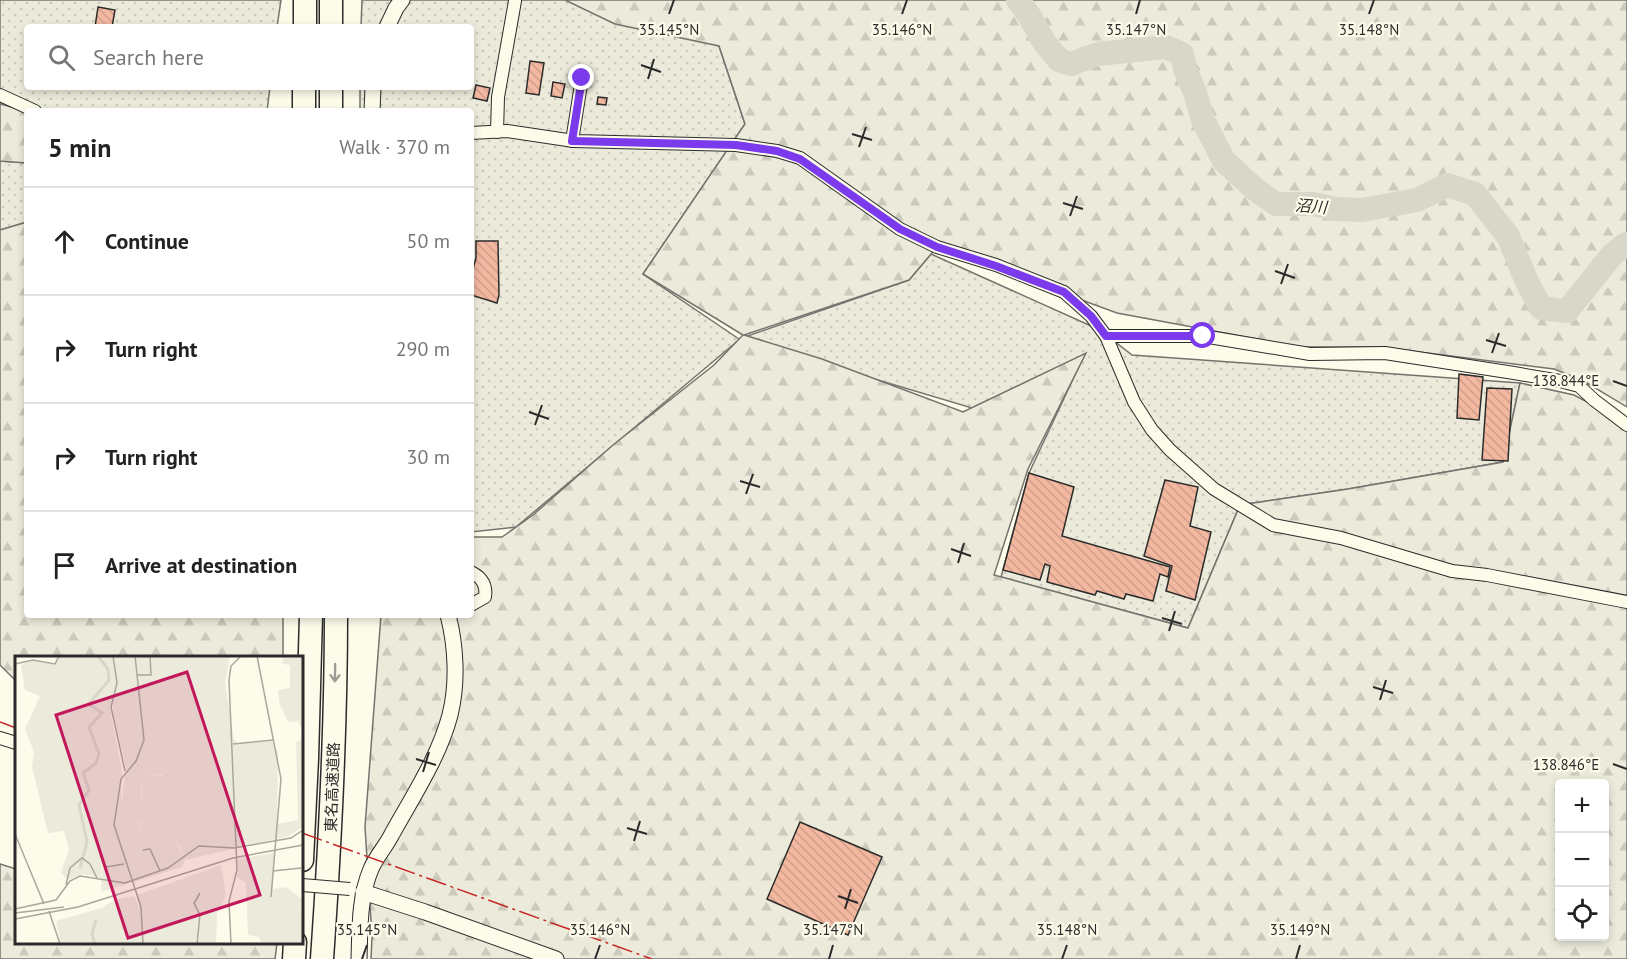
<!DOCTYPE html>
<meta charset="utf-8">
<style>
:root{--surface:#fff;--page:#f2f2f2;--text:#222;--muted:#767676;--line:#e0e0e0}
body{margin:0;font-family:"PT Sans","Noto Sans JP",sans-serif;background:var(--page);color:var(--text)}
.controls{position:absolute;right:18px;bottom:18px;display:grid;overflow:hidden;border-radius:6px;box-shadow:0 3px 9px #0003}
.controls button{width:54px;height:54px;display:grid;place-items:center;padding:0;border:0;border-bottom:2px solid var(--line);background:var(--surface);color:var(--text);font:30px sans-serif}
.stop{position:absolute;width:18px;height:18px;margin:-14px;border:4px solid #7c3aed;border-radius:50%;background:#fff}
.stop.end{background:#7c3aed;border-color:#fff;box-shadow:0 2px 6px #0008}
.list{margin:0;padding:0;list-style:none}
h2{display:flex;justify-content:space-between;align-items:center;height:78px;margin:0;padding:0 24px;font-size:26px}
h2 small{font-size:20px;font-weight:400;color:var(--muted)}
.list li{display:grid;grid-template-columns:39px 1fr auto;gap:18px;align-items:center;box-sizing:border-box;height:108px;padding:0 24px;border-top:2px solid var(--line)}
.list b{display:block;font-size:22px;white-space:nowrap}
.list em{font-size:20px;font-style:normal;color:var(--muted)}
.icon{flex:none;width:33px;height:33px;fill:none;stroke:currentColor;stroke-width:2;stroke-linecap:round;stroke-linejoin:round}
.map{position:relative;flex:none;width:1627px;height:959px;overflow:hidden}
.search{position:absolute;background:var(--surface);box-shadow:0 3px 9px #0003;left:24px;top:24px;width:450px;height:66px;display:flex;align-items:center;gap:15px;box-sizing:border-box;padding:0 21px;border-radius:6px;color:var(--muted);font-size:22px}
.panel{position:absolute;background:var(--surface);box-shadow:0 3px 9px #0003;left:24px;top:108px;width:450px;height:510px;border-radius:6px}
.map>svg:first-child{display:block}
.grass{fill:url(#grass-dots);stroke:#74746e;stroke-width:1.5}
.forest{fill:url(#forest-firs);stroke:#74746e;stroke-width:1.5;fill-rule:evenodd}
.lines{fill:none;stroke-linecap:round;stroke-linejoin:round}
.river{stroke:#d8d7c9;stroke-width:24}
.building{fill:url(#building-back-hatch);stroke:#2b2b2b;stroke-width:1.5}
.minor-casing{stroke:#2b2b2b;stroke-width:14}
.tertiary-casing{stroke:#2b2b2b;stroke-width:17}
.motorway-casing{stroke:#2b2b2b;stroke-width:25}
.minor{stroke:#fdfbea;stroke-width:12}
.tertiary{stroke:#fdfbea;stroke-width:15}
.motorway{stroke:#fdfbea;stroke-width:22}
.minor-bridge-casing{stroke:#2b2b2b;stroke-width:14;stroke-linecap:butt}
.minor-bridge{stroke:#fdfbea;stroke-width:12}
.power{stroke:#c62828;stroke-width:1.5;stroke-dasharray:21 4.5 3 4.5;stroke-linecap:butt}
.oneway{stroke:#9e9d94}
.route{stroke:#7c3aed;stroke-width:8}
.ticks{fill:none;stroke:#2b2b2b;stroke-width:2}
.labels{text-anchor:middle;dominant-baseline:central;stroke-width:4.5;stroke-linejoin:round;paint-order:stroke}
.street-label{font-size:15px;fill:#2b2b2b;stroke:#fdfbea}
.water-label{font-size:16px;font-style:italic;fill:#2b2b2b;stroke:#fdfbea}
.inset-river{fill:none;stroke:#d8d7c9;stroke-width:3}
.inset-road{fill:none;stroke:#a9a89e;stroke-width:1.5}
.view{fill:#c2185b;fill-opacity:0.15;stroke:#c2185b;stroke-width:3}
.inset-edge{fill:none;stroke:#2b2b2b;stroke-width:3}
.ticks-label{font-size:15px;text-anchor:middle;fill:#2b2b2b;stroke:#fdfbea;stroke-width:4.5;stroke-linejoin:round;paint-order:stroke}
</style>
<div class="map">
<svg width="1627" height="959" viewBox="0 0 1627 959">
<defs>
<pattern id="grass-dots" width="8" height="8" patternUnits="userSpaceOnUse" patternTransform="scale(1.5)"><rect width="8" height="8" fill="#ecebdb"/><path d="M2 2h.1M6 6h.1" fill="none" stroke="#cbcabc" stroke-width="1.8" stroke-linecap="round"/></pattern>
<pattern id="forest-firs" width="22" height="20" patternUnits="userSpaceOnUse" patternTransform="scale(1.5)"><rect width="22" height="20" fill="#ecebdb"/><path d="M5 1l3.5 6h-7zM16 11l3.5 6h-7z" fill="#cbcabc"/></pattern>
<pattern id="building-back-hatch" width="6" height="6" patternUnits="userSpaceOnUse" patternTransform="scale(1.5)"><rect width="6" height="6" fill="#f2b8a0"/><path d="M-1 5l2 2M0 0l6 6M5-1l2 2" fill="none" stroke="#d09e8a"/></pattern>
</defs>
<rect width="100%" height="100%" fill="#fdfbea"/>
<!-- grass -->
<g class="grass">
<path d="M0,0h281l-4,27h-250v60h243l-3,24 -267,-1z"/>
<path d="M362,0h231l126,46 26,78 -102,150 96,65 170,-59 22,-26 169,76 32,25 388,28 -17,79 -155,27 -108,16 -52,123 -187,-51 28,-104 53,-113 -110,48 -232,-69 -224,188 -45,5v-421h-111v-24h111v-60h-110z"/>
<path d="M0,161l27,2v59l-27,8z"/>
</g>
<!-- forest -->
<g class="forest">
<path d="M565,0h1062v407l-45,-27 -28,-11 -174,-22h-80l-183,-34 -180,-66 -28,33 -165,55 78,24 141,53 123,-59 -58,116 -34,106 194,53 52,-123 108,-16 155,-27 17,-79 54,12 53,28v536h-1256l1,-22 -7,-110 16,-212h90v-78h31l31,-22 80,-70 101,-80 29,-30 -100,-61 102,-150 -26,-78 -104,-22zM1560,784h44v152h-44z"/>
<path d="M0,104l27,7v52l-27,-2z"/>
<path d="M27,222v393h256v42l-267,1v23l-16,-16v-435z"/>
<path d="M0,864l16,5v73l261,1 -2,16h-275z"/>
</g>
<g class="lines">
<!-- river -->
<path class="river" d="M1018,0l11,15 15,27 15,18 12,4 27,-10 68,-7 16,7 3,15 10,23 8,28 21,41 32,29 20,14h37l23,5 26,1 55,-10 30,-15 28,9 33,42 19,46 14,26 26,3 45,-56 14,-11 1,1"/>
</g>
<!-- building -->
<g class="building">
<path d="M98,7l17,3 -3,17h-17z"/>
<path d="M530,61l14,2 -5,32 -13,-2z"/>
<path d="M553,82l12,2 -3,14 -11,-2z"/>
<path d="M476,85l14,3 -3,13 -14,-3z"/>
<path d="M598,97l9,1 -1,7 -9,-1z"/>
<path d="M476,241h22l1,54 -2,8 -26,-8v-19l5,-18z"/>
<path d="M1459,374l24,3 -4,43 -22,-2z"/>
<path d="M1487,388l25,1 -4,72 -26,-1z"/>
<path d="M1029,473l45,14 -12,49 108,31 -2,10 -8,-3 -7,27 -27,-7 -2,5 -27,-8 -2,4 -48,-13 3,-16 -5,-2 -5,16 -37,-10z"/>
<path d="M1165,480l33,7 -8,39 21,6 -16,68 -29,-9 6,-25 -28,-10z"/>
<path d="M800,822l82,35 -34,78 -81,-36z"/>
</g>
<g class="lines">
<!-- minor casing -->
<g class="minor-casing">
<g id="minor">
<path d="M0,95l35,16"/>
<path d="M497,132l1,-35 17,-96"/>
<path d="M471,133l36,-2 67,10 162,4 41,6 23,7 100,71 37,18 59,18 68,27 27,24 15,20 28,66 18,28 18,20 44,39 59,36 68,13 111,33 35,4 140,27"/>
<path d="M572,141l10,-63"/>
<path d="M1106,336h97l107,18 75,-1 129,20 46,8 19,5 15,14 33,25"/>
<path d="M471,572c10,5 16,12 14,25l-14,8"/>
<path d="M0,738l16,5"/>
</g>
</g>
<!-- tertiary casing -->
<g class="tertiary-casing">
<g id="tertiary">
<path d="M387,27l9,-19 6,-8"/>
<path d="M372,111l1,-24"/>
<path d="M363,892l62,20 131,47"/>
<path d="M359,959c1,-30 0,-62 12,-90 5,-12 15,-23 21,-35 21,-38 47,-77 58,-119 8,-32 6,-69 -2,-100"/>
</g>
</g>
<!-- motorway casing -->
<g class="motorway-casing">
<g id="motorway">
<path d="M331,0v27"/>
<path d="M305,27v-27"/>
<path d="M331,87v24"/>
<path d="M304,111v-24"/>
<path d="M302,860l5,-101 4,-144"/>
<path d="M294,959l1,-17"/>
<path d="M322,959c8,-114 14,-229 14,-344"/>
</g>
</g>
<!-- minor -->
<use href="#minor" class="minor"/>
<!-- tertiary -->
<use href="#tertiary" class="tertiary"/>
<!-- motorway -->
<use href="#motorway" class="motorway"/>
<!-- minor-bridge casing -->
<g class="minor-bridge-casing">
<path id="minor-bridge" d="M302,885l48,4"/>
</g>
<!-- minor-bridge -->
<use href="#minor-bridge" class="minor-bridge"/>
<!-- power -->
<g class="power">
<path d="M0,722l16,6"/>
<path d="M302,833l350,126"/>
</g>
</g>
<!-- one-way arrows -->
<defs><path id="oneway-shaft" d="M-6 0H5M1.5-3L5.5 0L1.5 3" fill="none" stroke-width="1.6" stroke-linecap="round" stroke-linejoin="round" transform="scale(1.5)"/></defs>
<use class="oneway" href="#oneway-shaft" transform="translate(335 673) rotate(91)"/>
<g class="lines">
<!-- route -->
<path class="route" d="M582,78l-10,63 164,4 41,6 23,8 100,70 37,18 59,19 68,26 27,24 15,20h97"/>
</g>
<!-- ticks -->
<path class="ticks" d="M669,14l5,-14M902,14l5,-14M1136,14l4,-14M1369,14l5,-14M641,65l20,7M648,79l6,-20M852,134l20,6M859,147l7,-20M1063,203l20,6M1070,216l7,-20M1275,271l20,7M1281,284l7,-20M1486,340l20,6M1492,353l7,-20M1613,381l14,5M529,412l20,7M535,425l7,-20M740,481l20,6M746,494l7,-20M951,549l20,7M958,563l6,-20M1162,618l20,6M1169,631l6,-20M1373,687l20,6M1380,700l6,-20M416,759l20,6M1613,764l14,5M423,772l6,-20M627,828l20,6M634,841l6,-20M838,896l20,7M845,909l6,-20M362,959l5,-14M595,959l5,-14M829,959l4,-14M1062,959l5,-14M1296,959l4,-14"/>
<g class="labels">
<!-- street labels -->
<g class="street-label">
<text transform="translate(332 787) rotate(-88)">東名高速道路</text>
</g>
<!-- water labels -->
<g class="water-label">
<text transform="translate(1311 206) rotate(4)">沼川</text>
</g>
</g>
<!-- overview -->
<g transform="translate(15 656)">
<rect width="288" height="288" fill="#fdfbea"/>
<path d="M110,55l17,34 19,2 2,28 -33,-1 11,12 1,35 35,23 8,16 -3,7 -81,25 2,-55 9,-7 25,7 5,-15 -20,-23 4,-32 -13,-54zM119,240l16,35 -6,-25 6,-4 5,6 -3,8 24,28h-56l-18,-36 12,-8z" fill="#ecebdb"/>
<path d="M43,0h172l-5,26 9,57 4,5 34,-3 6,12 -1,71 21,-4 -2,-78 7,-3v87l-14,10 -104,24 -6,-15 -38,-24 -4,17 -25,-8 -9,7 -2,41 -18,-4 -16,6 -6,-8 8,-22 -5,-19 -16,2 -16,-66 2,-15 -9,-23 15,-33 -15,-6 -4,-25 12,-5 21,4zM98,38v19l12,-1 17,33 19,2 2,29 -35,-3 14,15 -1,32 -20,-22 1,-27 -12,-62zM288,0v75l-5,-10 -10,1 -9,-20 -1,-12 12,-2v-23l-7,-1 -1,-7zM259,197l-1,36 13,-2 15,11 2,46h-41l-3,-7 -11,-2 -2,-52 -9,-6 1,-18zM206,209l5,31 -9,17 -1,31h-40l-24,-28 3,-8 -5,-5 -6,4 6,24 -7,2 -6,-38zM87,252l18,36h-59l-5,-23z" fill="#ecebdb" fill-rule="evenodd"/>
<path class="inset-river" d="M65,212l7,-26 -8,-37 10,-15 -6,-17 13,-10 3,-9 -10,-27 13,-14 -13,-9 20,-24 -1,-11 -10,-13M80,288l-3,-10 4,-14"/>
<path class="inset-road" d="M98,0l4,27 -6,24 14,64M120,0l9,84 -8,21 -15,18 -7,46 27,82 2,37M242,0l24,123 -10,118M0,8l18,-4 22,4 4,-8M122,19h14l-1,-19M218,88l40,-4M0,178l29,70M128,194l7,-1 10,22M91,211l18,-3M258,215l28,-3M51,229l4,-17 12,-10 8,6 7,14M0,253l41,-9 14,-19 10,-5 45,7 43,-15 31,-22 35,2 57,-10 12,-8M34,255l11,33M0,257l49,-6M0,263l63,-12 155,-49 70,-13M182,288l3,-29 -6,-12 6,-10M216,288l-2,-43 8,-31 -8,-190 2,-14 10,-10"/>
<path class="view" d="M172,16l73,223 -132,43 -72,-223z"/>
<rect width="288" height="288" class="inset-edge"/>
</g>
<g class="ticks-label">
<text x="669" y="35">35.145°N</text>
<text x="902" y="35">35.146°N</text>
<text x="1136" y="35">35.147°N</text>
<text x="1369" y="35">35.148°N</text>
<text x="1566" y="386">138.844°E</text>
<text x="1566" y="770">138.846°E</text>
<text x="367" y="935">35.145°N</text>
<text x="600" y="935">35.146°N</text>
<text x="833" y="935">35.147°N</text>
<text x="1067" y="935">35.148°N</text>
<text x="1300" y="935">35.149°N</text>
</g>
</svg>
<div class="controls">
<button>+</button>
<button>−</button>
<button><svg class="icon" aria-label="locate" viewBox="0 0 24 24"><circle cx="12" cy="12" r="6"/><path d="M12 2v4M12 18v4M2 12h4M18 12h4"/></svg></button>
</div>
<div class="stop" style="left:1203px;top:336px"></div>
<div class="stop end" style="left:582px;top:78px"></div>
<div class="search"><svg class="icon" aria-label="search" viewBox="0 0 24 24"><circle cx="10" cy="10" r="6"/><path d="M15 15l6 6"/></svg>Search here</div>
<section class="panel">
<h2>5 min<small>Walk · 370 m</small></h2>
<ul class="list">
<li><svg class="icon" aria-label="ahead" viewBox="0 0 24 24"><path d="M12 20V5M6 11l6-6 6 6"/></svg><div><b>Continue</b></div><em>50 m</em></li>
<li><svg class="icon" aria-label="right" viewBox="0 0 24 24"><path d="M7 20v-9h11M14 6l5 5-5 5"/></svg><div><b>Turn right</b></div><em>290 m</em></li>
<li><svg class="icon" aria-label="right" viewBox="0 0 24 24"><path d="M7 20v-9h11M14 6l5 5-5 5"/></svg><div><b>Turn right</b></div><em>30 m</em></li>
<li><svg class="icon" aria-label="arrive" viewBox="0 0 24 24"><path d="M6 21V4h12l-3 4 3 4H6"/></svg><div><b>Arrive at destination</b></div></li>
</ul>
</section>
</div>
